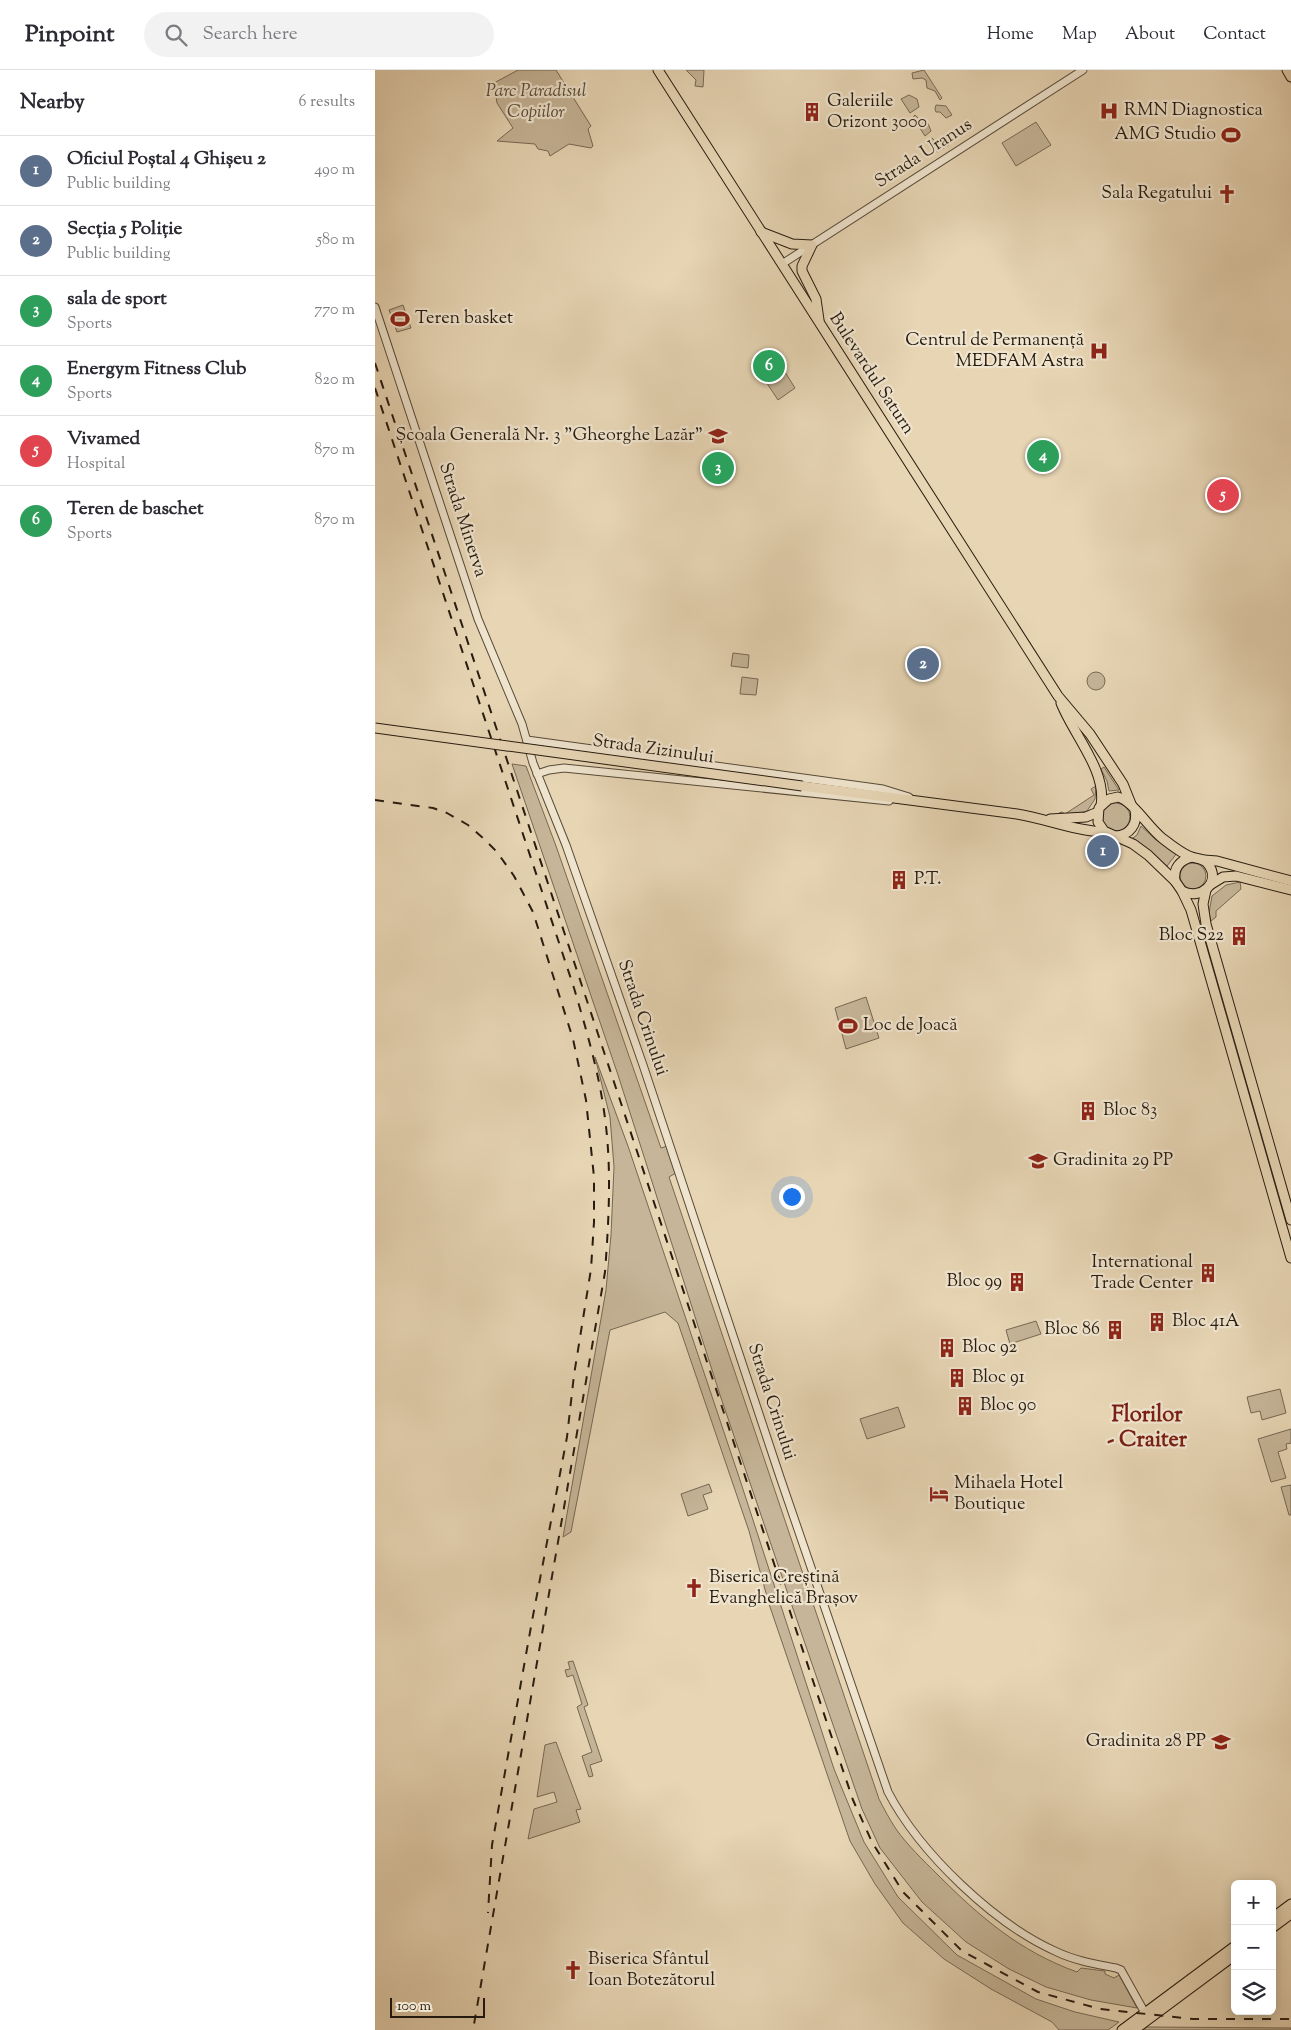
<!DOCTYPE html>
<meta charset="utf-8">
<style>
:root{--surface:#fff;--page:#f2f2f3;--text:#2b2b33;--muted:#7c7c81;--line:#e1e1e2;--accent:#db2777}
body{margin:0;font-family:"Sorts Mill Goudy",serif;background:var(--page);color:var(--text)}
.controls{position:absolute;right:15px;bottom:15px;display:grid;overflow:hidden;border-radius:8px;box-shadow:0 2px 12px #0003}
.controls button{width:45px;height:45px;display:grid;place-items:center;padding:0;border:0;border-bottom:1px solid var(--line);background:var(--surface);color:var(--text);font:25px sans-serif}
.scale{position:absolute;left:15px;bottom:12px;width:95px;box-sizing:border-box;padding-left:5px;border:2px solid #271b0f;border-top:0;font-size:14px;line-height:18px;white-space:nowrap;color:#271b0f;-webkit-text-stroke:4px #efe4ce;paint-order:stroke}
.you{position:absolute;left:416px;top:1126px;width:18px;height:18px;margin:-12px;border:4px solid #fff;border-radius:50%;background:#1a73e8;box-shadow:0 0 0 8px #1a73e833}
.badge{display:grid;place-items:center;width:32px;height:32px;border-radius:50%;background:var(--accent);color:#fff;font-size:16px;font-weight:700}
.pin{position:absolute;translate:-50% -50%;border:2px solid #fff;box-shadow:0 1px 5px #0006}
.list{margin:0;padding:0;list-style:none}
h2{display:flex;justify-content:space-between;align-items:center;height:65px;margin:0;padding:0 20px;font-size:21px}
h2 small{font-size:16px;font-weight:400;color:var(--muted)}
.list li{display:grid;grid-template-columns:32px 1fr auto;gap:15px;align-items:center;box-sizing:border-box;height:70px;padding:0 20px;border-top:1px solid var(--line)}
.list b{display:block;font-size:19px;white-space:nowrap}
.list p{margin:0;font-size:16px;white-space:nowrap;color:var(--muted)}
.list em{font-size:16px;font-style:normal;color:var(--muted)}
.icon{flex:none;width:28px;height:28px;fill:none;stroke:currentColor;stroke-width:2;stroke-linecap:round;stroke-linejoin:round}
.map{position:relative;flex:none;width:916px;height:1960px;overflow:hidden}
header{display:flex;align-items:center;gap:30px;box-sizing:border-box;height:70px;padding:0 25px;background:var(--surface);border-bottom:1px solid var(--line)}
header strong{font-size:24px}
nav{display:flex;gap:28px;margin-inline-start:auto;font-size:18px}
.search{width:350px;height:45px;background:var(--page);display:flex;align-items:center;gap:12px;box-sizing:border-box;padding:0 18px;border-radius:28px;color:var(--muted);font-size:19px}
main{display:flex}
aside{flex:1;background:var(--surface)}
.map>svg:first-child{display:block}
.green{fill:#c6b598;stroke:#766854}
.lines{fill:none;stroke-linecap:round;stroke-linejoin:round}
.minor-casing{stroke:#574a38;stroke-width:9}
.major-casing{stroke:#271b0f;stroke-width:11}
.minor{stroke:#efe4ce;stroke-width:7}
.major{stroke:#e7d5b4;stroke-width:9}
.rail{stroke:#271b0f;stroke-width:2;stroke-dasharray:9 9;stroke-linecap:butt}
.major-bridge-casing{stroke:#271b0f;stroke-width:11;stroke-linecap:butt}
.major-bridge{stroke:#e7d5b4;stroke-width:9}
.labels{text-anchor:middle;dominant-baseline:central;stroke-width:4.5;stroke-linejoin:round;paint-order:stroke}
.park-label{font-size:18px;font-style:italic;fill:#574938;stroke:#efe4ce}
.poi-label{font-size:18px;fill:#271b0f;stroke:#efe4ce;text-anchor:start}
.street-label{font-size:18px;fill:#271b0f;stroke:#efe4ce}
.district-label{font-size:22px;font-weight:bold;fill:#7a1f14;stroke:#efe4ce}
</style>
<header>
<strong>Pinpoint</strong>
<div class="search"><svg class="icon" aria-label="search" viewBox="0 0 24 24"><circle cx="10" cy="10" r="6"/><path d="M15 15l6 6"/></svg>Search here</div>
<nav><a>Home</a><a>Map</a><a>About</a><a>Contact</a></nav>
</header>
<main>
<aside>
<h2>Nearby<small>6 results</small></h2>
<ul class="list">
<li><span class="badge" style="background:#5c6f8a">1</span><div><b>Oficiul Poștal 4 Ghișeu 2</b><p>Public building</p></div><em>490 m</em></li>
<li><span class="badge" style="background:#5c6f8a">2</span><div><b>Secția 5 Poliție</b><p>Public building</p></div><em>580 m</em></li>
<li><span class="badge" style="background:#2e9e5b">3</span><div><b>sala de sport</b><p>Sports</p></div><em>770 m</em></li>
<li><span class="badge" style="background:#2e9e5b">4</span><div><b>Energym Fitness Club</b><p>Sports</p></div><em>820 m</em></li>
<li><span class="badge" style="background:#e0444e">5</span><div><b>Vivamed</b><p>Hospital</p></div><em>870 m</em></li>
<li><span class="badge" style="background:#2e9e5b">6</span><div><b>Teren de baschet</b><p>Sports</p></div><em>870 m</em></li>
</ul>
</aside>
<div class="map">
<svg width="916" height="1960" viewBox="0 0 916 1960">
<rect width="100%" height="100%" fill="#e7d5b4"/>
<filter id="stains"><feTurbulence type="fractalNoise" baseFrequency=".004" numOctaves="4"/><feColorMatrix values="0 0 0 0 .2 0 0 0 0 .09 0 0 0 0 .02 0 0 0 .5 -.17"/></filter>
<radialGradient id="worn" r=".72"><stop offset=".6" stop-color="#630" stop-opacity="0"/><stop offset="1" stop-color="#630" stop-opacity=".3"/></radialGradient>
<!-- green -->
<g class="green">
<path d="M143,0h38l35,56 -3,3 5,17 -2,2 -22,-4 -19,12 -2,-5 -10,-2 -3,-5 -38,-3 16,-13 -16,-25 -3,-20z"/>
<path d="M311,0h18l-1,17 -8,-1 1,-6z"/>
<path d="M549,0l18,28 -2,2 -5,-9 -8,-3 -1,-8 -4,-2 -9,1 -1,-6z"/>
<path d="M534,25l8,4 2,8 -9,6 -9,-14z"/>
<path d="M561,35l10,1 6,9 -6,3 -6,-6h-4l-1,-3z"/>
<path d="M540,45l5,5 7,1 4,10 -6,5 -12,-19z"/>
<path d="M661,52l15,23 -35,21 -14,-23z"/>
<path d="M557,68l5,5 11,-1 1,3 -12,7 -8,-12z"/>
<path d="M28,235l8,23 -14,4 -8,-22z"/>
<path d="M398,283l22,35 -17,12 -23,-35z"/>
<path d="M358,583l16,2 -1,13 -17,-2z"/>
<circle cx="721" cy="611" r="9"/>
<path d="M367,607l16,2 -2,16 -16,-1z"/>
<path d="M137,694l14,2 30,80 105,302 6,-2 9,27 -7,4 210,622c5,10 11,21 17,30 12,17 27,31 41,45 43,43 82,77 140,98l4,-4 24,3v3l9,4 5,-3 18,33 -46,-8 -45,-13 -37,-18 -43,-27 -44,-40 -42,-54 -18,-39 -73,-212 -69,-202 -102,-320z"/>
<path d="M729,697l15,23 -10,1 -2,-10 -6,-12z"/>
<path d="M721,716l-1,13 -8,12 -20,5 -8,-3 3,-1 3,2 29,-19 -3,-6z"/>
<circle cx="741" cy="747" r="14"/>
<path d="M766,756l15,14 21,13 -10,13 -18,-15 -19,-11 7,-5z"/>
<circle cx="818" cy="806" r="13"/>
<path d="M865,812l1,7 -25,22v6l-5,4 -2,-8 3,-17 14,-11z"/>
<path d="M491,927l13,41 -33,11 -11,-41z"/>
<path d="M220,987l33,89 111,331 95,292 30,73 34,55 59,58 79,44 39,13 44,10 -11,8h-49l-7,-8 -61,-33 -47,-30 -41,-36 -28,-39 -25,-43 -81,-237 -20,-73 -71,-208 -13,-11 -55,18 -39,202 -8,5 43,-247 5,-55 3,-68 -4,-50z"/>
<path d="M661,1251l5,13 -31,10 -4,-14z"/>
<path d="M905,1319l6,24 -24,7 -2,-9 -9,2 -4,-16z"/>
<path d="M523,1337l7,20 -38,12 -7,-20z"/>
<path d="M916,1359v14l-5,1 1,5 -9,3 8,26 -15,4 -13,-43z"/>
<path d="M334,1414l3,8 -9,3 5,14 -20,7 -7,-22z"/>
<path d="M916,1415v30h-2l-8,-28z"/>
<path d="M198,1591l15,44 -4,2 18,54 -12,4 3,11 -4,1 -7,-21 10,-4 -15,-45 5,-3 -9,-29 -6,2 -2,-7 5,-1 -2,-7z"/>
<path d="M181,1672l25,67 -5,1 4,12 -52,17 6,-30 23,-7 -3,-10 -17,5 8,-52z"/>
<path d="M772,1957l144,1v2h-148z"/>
</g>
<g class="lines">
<!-- minor casing -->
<g class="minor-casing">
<g id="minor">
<path d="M407,194l301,-194"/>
<path d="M0,237l103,312 44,105 11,39 33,82 77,220 137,412 108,315c32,61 106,132 169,160 19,9 39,12 59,16l5,2 24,43"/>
<path d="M152,670l356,49 26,8"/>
<path d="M162,704l12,-4 15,-2 325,33"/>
</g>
</g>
<!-- major casing -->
<g class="major-casing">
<g id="major">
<path d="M283,0l400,626 32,38 33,50 8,20"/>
<path d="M912,0l4,7"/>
<path d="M386,162l31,12 20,1 -10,21v5l14,28 3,21"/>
<path d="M686,633c12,31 46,68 40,102"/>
<path d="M427,716l215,28c30,5 58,17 88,18"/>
<path d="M743,727c15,4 30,30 44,41 9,7 19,15 29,19 7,2 12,1 17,7 14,18 -7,37 -26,27l-7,-10 -27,-26 -15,-11 -29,-13 -6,-9 1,-14 10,-9z"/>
<path d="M675,749l36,-2 12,-5"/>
<path d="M741,766c14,-1 22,-12 19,-26"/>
<path d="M829,790l13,1 74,20"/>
<path d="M800,811c-2,-13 5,-21 17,-24"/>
<path d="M835,815l13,-8 13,-1 55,14"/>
<path d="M831,820l-3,14 3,20 85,296"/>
<path d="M807,821l9,19 100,348"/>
<path d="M897,1848l19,-14"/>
<path d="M897,1858l19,-14"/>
<path d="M747,1960l113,-84"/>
<path d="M759,1960l101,-75"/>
</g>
</g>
<!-- minor -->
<use href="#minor" class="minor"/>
<!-- major -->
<use href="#major" class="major"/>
<!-- rail -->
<g class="rail">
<path d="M0,293l455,1369 23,68 19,42 31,50 59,59 76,41 62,17 93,10h98"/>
<path d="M0,318l199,600c12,41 24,81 30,123 8,53 5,107 1,161l-132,758"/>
<path d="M0,730l58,8 14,5 21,12 15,13 14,14 17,24 19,36 40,127 13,61 8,77v45l-3,47 -17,106 -7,62 -35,184 -40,224 -4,68"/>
</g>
<!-- major-bridge casing -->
<g class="major-bridge-casing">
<path id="major-bridge" d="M0,658l427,58"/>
</g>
<!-- major-bridge -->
<use href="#major-bridge" class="major-bridge"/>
</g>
<!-- icons -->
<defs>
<g id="hospital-bare" transform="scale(1.5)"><path d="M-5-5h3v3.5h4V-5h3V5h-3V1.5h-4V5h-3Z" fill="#8f2418" stroke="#efe4ce" stroke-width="2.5" paint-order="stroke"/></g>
<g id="building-bare" transform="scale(1.5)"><path d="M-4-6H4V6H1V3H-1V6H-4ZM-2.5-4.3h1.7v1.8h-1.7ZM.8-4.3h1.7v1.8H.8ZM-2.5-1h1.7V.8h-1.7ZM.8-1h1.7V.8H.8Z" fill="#8f2418" stroke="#efe4ce" stroke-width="2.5" paint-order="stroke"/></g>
<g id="stadium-bare" transform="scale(1.5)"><path d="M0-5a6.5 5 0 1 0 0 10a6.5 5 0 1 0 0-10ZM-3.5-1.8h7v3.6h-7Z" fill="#8f2418" stroke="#efe4ce" stroke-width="2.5" paint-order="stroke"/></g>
<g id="church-bare" transform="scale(1.5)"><path d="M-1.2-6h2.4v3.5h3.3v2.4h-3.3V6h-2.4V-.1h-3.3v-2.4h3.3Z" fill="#8f2418" stroke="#efe4ce" stroke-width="2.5" paint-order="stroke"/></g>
<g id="school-bare" transform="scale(1.5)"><path d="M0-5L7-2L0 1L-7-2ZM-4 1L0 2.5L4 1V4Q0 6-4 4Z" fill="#8f2418" stroke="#efe4ce" stroke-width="2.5" paint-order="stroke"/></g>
<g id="hotel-bare" transform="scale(1.5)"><path d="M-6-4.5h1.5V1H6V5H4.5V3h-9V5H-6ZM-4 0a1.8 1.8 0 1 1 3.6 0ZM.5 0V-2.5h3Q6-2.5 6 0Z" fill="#8f2418" stroke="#efe4ce" stroke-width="2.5" paint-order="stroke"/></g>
</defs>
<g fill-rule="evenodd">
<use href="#hospital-bare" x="734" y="41"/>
<use href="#building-bare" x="437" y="42"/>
<use href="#stadium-bare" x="856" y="65"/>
<use href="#church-bare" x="852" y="124"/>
<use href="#stadium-bare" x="25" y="249"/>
<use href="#hospital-bare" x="724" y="281"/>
<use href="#school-bare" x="343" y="366"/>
<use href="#building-bare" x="524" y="810"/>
<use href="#building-bare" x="864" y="866"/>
<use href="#stadium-bare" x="473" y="956"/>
<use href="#building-bare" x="713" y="1041"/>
<use href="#school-bare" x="663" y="1091"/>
<use href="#building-bare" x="833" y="1203"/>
<use href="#building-bare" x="642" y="1212"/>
<use href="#building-bare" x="782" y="1252"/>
<use href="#building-bare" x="740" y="1260"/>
<use href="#building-bare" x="572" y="1278"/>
<use href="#building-bare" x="582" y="1308"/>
<use href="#building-bare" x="590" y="1336"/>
<use href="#hotel-bare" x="564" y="1424"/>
<use href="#church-bare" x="319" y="1518"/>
<use href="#school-bare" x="846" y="1672"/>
<use href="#church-bare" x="198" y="1900"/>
</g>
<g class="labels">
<!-- park labels -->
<g class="park-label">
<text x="161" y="22">Parc Paradisul<tspan x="161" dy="21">Copiilor</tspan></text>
</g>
<!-- poi labels -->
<g class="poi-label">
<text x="452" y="32">Galeriile<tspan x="452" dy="21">Orizont 3000</tspan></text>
<text x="749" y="41">RMN Diagnostica</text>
<text x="841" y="65" text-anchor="end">AMG Studio</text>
<text x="837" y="124" text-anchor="end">Sala Regatului</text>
<text x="40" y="249">Teren basket</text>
<text x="709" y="271" text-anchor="end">Centrul de Permanență<tspan x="709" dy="21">MEDFAM Astra</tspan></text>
<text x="328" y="366" text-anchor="end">Școala Generală Nr. 3 "Gheorghe Lazăr"</text>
<text x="539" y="810">P.T.</text>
<text x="849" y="866" text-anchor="end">Bloc S22</text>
<text x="488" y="956">Loc de Joacă</text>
<text x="728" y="1041">Bloc 83</text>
<text x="678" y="1091">Gradinita 29 PP</text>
<text x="818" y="1193" text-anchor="end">International<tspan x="818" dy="21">Trade Center</tspan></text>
<text x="627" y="1212" text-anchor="end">Bloc 99</text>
<text x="797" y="1252">Bloc 41A</text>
<text x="725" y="1260" text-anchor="end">Bloc 86</text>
<text x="587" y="1278">Bloc 92</text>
<text x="597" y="1308">Bloc 91</text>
<text x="605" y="1336">Bloc 90</text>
<text x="579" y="1414">Mihaela Hotel<tspan x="579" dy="21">Boutique</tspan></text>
<text x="334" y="1508">Biserica Creștină<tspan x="334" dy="21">Evanghelică Brașov</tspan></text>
<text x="831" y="1672" text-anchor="end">Gradinita 28 PP</text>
<text x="213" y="1890">Biserica Sfântul<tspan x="213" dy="21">Ioan Botezătorul</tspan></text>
</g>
<!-- street labels -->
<g class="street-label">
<text transform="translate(549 84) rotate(-33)">Strada Uranus</text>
<text transform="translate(496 304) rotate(57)">Bulevardul Saturn</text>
<text transform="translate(87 450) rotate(72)">Strada Minerva</text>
<text transform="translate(278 680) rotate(8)">Strada Zizinului</text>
<text transform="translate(267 948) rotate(71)">Strada Crinului</text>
<text transform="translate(396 1332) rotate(72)">Strada Crinului</text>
</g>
<!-- district labels -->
<g class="district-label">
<text x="772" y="1346">Florilor<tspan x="772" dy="25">- Craiter</tspan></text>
</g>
</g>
<rect width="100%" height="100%" filter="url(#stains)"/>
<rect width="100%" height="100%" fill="url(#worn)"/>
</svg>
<div class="controls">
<button>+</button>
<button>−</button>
<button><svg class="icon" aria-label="layers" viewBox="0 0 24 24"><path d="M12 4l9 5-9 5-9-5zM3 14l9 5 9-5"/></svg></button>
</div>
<div class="scale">100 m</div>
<div class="you"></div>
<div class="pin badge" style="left:728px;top:781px;background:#5c6f8a">1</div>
<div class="pin badge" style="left:548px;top:594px;background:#5c6f8a">2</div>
<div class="pin badge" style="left:343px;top:398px;background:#2e9e5b">3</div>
<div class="pin badge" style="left:668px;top:386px;background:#2e9e5b">4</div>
<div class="pin badge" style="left:848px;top:425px;background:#e0444e">5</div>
<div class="pin badge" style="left:394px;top:296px;background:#2e9e5b">6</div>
</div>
</main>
